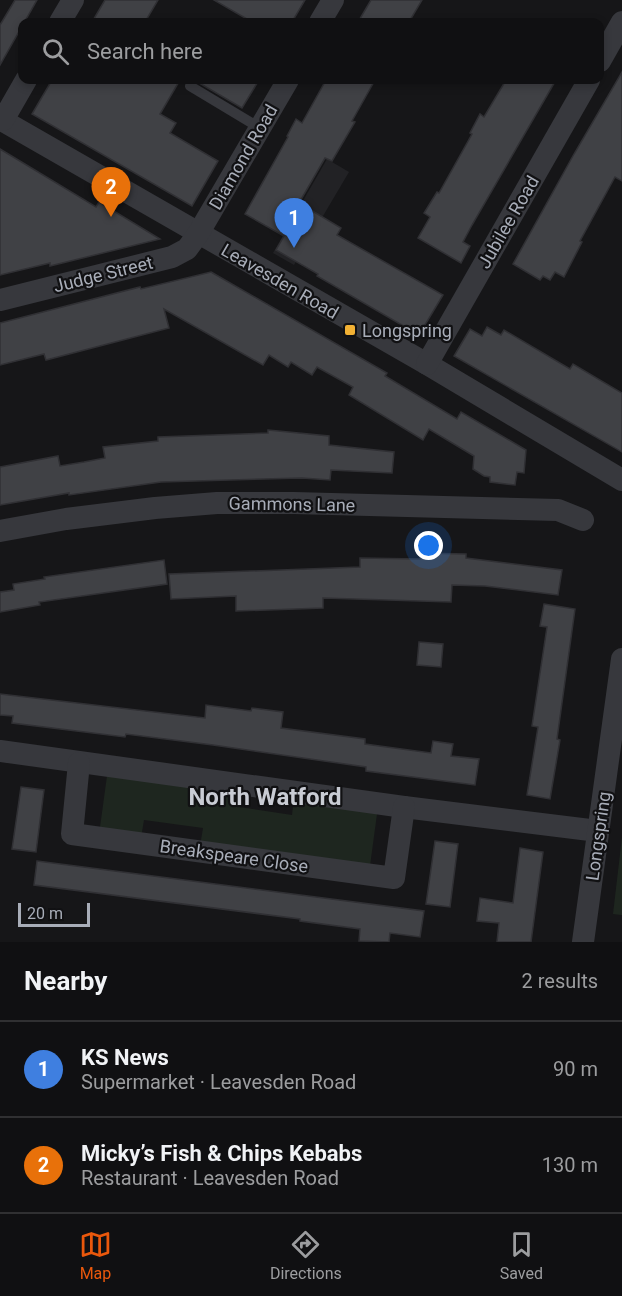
<!DOCTYPE html>
<meta charset="utf-8">
<style>
:root{--surface:#101012;--page:#19191b;--text:#f1f3f6;--muted:#9c9d9f;--line:#303032;--accent:#ea580c}
body{margin:0;font-family:Roboto,sans-serif;background:var(--page);color:var(--text)}
.scale{position:absolute;left:18px;bottom:15px;width:72px;box-sizing:border-box;padding-left:6px;border:3px solid #a8adb8;border-top:0;font-size:16px;line-height:21px;white-space:nowrap;color:#a8adb8;-webkit-text-stroke:4px #111113;paint-order:stroke}
.you{position:absolute;left:429px;top:546px;width:21px;height:21px;margin:-15px;border:4px solid #fff;border-radius:50%;background:#1a73e8;box-shadow:0 0 0 9px #1a73e833}
.badge{display:grid;place-items:center;width:39px;height:39px;border-radius:50%;background:var(--accent);color:#fff;font-size:20px;font-weight:700}
.pin{position:absolute;translate:-50% -50px;filter:drop-shadow(0 2px 3px #0008)}
.pin::after{content:'';position:absolute;top:32px;width:21px;height:18px;background:inherit;clip-path:polygon(0 0,100% 0,50% 100%)}
.list{margin:0;padding:0;list-style:none}
h2{display:flex;justify-content:space-between;align-items:center;height:78px;margin:0;padding:0 24px;font-size:26px}
h2 small{font-size:20px;font-weight:400;color:var(--muted)}
.list li{display:grid;grid-template-columns:39px 1fr auto;gap:18px;align-items:center;box-sizing:border-box;height:96px;padding:0 24px;border-top:2px solid var(--line)}
.list b{display:block;font-size:22px;white-space:nowrap}
.list p{margin:0;font-size:20px;white-space:nowrap;color:var(--muted)}
.list em{font-size:20px;font-style:normal;color:var(--muted)}
.icon{flex:none;width:33px;height:33px;fill:none;stroke:currentColor;stroke-width:2;stroke-linecap:round;stroke-linejoin:round}
.map{position:relative;flex:none;width:622px;height:942px;overflow:hidden}
.search{position:absolute;background:var(--surface);box-shadow:0 3px 9px #0003;left:18px;right:18px;top:18px;height:66px;display:flex;align-items:center;gap:15px;box-sizing:border-box;padding:0 21px;border-radius:12px;color:var(--muted);font-size:22px}
.sheet{height:270px;background:var(--surface)}
nav{display:flex;justify-content:space-around;align-items:center;box-sizing:border-box;height:84px;border-top:2px solid var(--line);background:var(--surface);font-size:16px;color:var(--muted)}
nav a{display:grid;justify-items:center;gap:3px}
nav .on{color:var(--accent)}
.map>svg:first-child{display:block}
.built{fill:#222225}
.green{fill:#1e261f}
.building{fill:#404145;stroke:#303034;stroke-width:1.5}
.lines{fill:none;stroke-linecap:round;stroke-linejoin:round}
.lane{stroke:#37383d;stroke-width:10}
.street{stroke:#37383d;stroke-width:22}
.poi-dot{fill:#f2b134;stroke:#111113;stroke-width:2}
.labels{text-anchor:middle;dominant-baseline:central;stroke-width:4.5;stroke-linejoin:round;paint-order:stroke}
.street-label{font-size:18px;fill:#a8adb8;stroke:#111113}
.poi-label{font-size:18px;fill:#a8adb8;stroke:#111113;text-anchor:start}
.district-label{font-size:24px;font-weight:bold;fill:#c9ccd4;stroke:#111113}
</style>
<div class="map">
<svg width="622" height="942" viewBox="0 0 622 942">
<rect width="100%" height="100%" fill="#161618"/>
<!-- built -->
<path class="built" d="M327,159l22,13 -55,93 -21,-12z"/>
<!-- green -->
<g class="green">
<path d="M107,776l127,13 -2,17 60,9 2,-18 83,17 -7,52 -170,-20 3,-18 -59,-8 -3,18 -41,-11z"/>
<path d="M622,837v78h-1l-8,-1z"/>
</g>
<!-- building -->
<g class="building">
<path d="M15,0h22l-37,65v-40z"/>
<path d="M105,0h53l-13,22h-53z"/>
<path d="M214,0h91l-13,22h-40z"/>
<path d="M371,0h51l-13,22h-51z"/>
<path d="M622,72v109l-7,-4 -35,64 2,1 -18,35 -9,-5 -5,8 -7,-4 -3,4 -27,-16 61,-110z"/>
<path d="M52,80h128l-20,34 16,9 -6,10 48,28 -26,45 -160,-92z"/>
<path d="M194,80h65l-17,28z"/>
<path d="M326,80h49l-23,41 3,1 -23,39 -7,-3 -26,45 42,25 -4,7 106,60 -24,40 -102,-59 1,-2 -42,-24 8,-14 -39,-22 43,-77 -1,-1 9,-17 6,4z"/>
<path d="M506,80h50l-84,145 -9,17 7,4 -9,17 -43,-25 12,-21 -6,-4 13,-21 2,1 33,-59 -2,-1 10,-19 4,3z"/>
<path d="M0,149l96,58 3,-5 61,37 -110,27v-3l-50,12z"/>
<path d="M211,272l176,101 -2,3 72,43 4,-7 65,38 -2,23 -7,-1 -2,13 -25,-3v-5l-6,-1 -11,-7 1,-13 -45,-27 -6,11 -74,-45 4,-8 -36,-20 -5,8 -21,-13 -3,5 -19,-12 -6,10 -99,-56 5,19 -123,32 -2,-6 -44,11v-42l140,-36 1,2z"/>
<path d="M487,327l14,8 3,-5 66,39 3,-5 49,29v59l-168,-96 16,-27 12,7z"/>
<path d="M268,430l61,6v9l65,7 -2,21 -61,-3 -1,10 -28,-2 -141,4 -92,13v-2l-69,12v-38l58,-11 2,10 24,-4 21,-4 -2,-11 55,-6v-4l110,-4z"/>
<path d="M420,553l46,1v4l96,12 -4,25 -73,-9 -33,-1 -1,17 -128,-4v10l-87,3v-15l-65,3 -2,-25 191,-7v-9l60,1z"/>
<path d="M164,560l3,24 -128,18 1,3 -40,7v-20l14,-2 -1,-6 32,-5 -1,-2z"/>
<path d="M544,604l31,5 -18,130 3,1 -10,59 -23,-4 11,-68 -6,-1 15,-99 -7,-1z"/>
<path d="M419,642l24,2 -2,23 -24,-2z"/>
<path d="M0,694l205,24 1,-13 45,6 1,-3 31,4 -2,16 84,11v5l66,9 2,-12 20,3 -2,12 28,3 -4,26 -109,-14v-4l-153,-22 -87,-11 -1,3 -113,-14 1,-7 -13,-1z"/>
<path d="M21,787l23,3 -8,62 -24,-3z"/>
<path d="M435,841l23,3 -8,63 -24,-3z"/>
<path d="M520,848l23,4 -12,90h-34l2,-19 -22,-2 3,-23 33,5z"/>
<path d="M37,861l387,50 -4,26 -30,-4 -1,9 -30,-1 1,-12 -60,-8v-2l-266,-34z"/>
</g>
<g class="lines">
<!-- lane -->
<path class="lane" d="M190,86l70,42"/>
<!-- street -->
<g class="street">
<path d="M60,22l13,-22"/>
<path d="M320,22l13,-22"/>
<path d="M600,61l22,-39"/>
<path d="M0,119l427,245 195,116"/>
<path d="M3,120l23,-40"/>
<path d="M0,300l172,-43 15,-8 11,-15 90,-154"/>
<path d="M427,364l162,-284"/>
<path d="M0,531l66,-12 89,-11 62,-5h77l264,7 25,10"/>
<path d="M0,751l404,56 194,24"/>
<path d="M79,763l-7,71 322,44 10,-71"/>
<path d="M583,942l39,-283"/>
</g>
</g>
<!-- markers -->
<rect class="poi-dot" x="344" y="324" width="12" height="12" rx="3"/>
<g class="labels">
<!-- street labels -->
<g class="street-label">
<text transform="translate(243 157) rotate(-60)">Diamond Road</text>
<text transform="translate(508 222) rotate(-60)">Jubilee Road</text>
<text transform="translate(103 274) rotate(-14)">Judge Street</text>
<text transform="translate(280 281) rotate(30)">Leavesden Road</text>
<text transform="translate(292 504) rotate(1)">Gammons Lane</text>
<text transform="translate(598 836) rotate(-82)">Longspring</text>
<text transform="translate(234 856) rotate(8)">Breakspeare Close</text>
</g>
<!-- poi labels -->
<g class="poi-label">
<text x="362" y="330">Longspring</text>
</g>
<!-- district labels -->
<g class="district-label">
<text x="265" y="797">North Watford</text>
</g>
</g>
</svg>
<div class="scale">20 m</div>
<div class="you"></div>
<div class="pin badge" style="left:294px;top:248px;background:#3f7fe0">1</div>
<div class="pin badge" style="left:111px;top:217px;background:#e8710a">2</div>
<div class="search"><svg class="icon" aria-label="search" viewBox="0 0 24 24"><circle cx="10" cy="10" r="6"/><path d="M15 15l6 6"/></svg>Search here</div>
</div>
<section class="sheet">
<h2>Nearby<small>2 results</small></h2>
<ul class="list">
<li><span class="badge" style="background:#3f7fe0">1</span><div><b>KS News</b><p>Supermarket · Leavesden Road</p></div><em>90 m</em></li>
<li><span class="badge" style="background:#e8710a">2</span><div><b>Micky’s Fish &amp; Chips Kebabs</b><p>Restaurant · Leavesden Road</p></div><em>130 m</em></li>
</ul>
</section>
<nav>
<a class="on"><svg class="icon" aria-label="map" viewBox="0 0 24 24"><path d="M3 6l6-2 6 2 6-2v14l-6 2-6-2-6 2zM9 4v14M15 6v14"/></svg>Map</a>
<a><svg class="icon" aria-label="directions" viewBox="0 0 24 24"><path d="M12 3l9 9-9 9-9-9zM9 14v-3h6M13 9l2 2-2 2"/></svg>Directions</a>
<a><svg class="icon" aria-label="saved" viewBox="0 0 24 24"><path d="M7 4h10v16l-5-4-5 4z"/></svg>Saved</a>
</nav>
